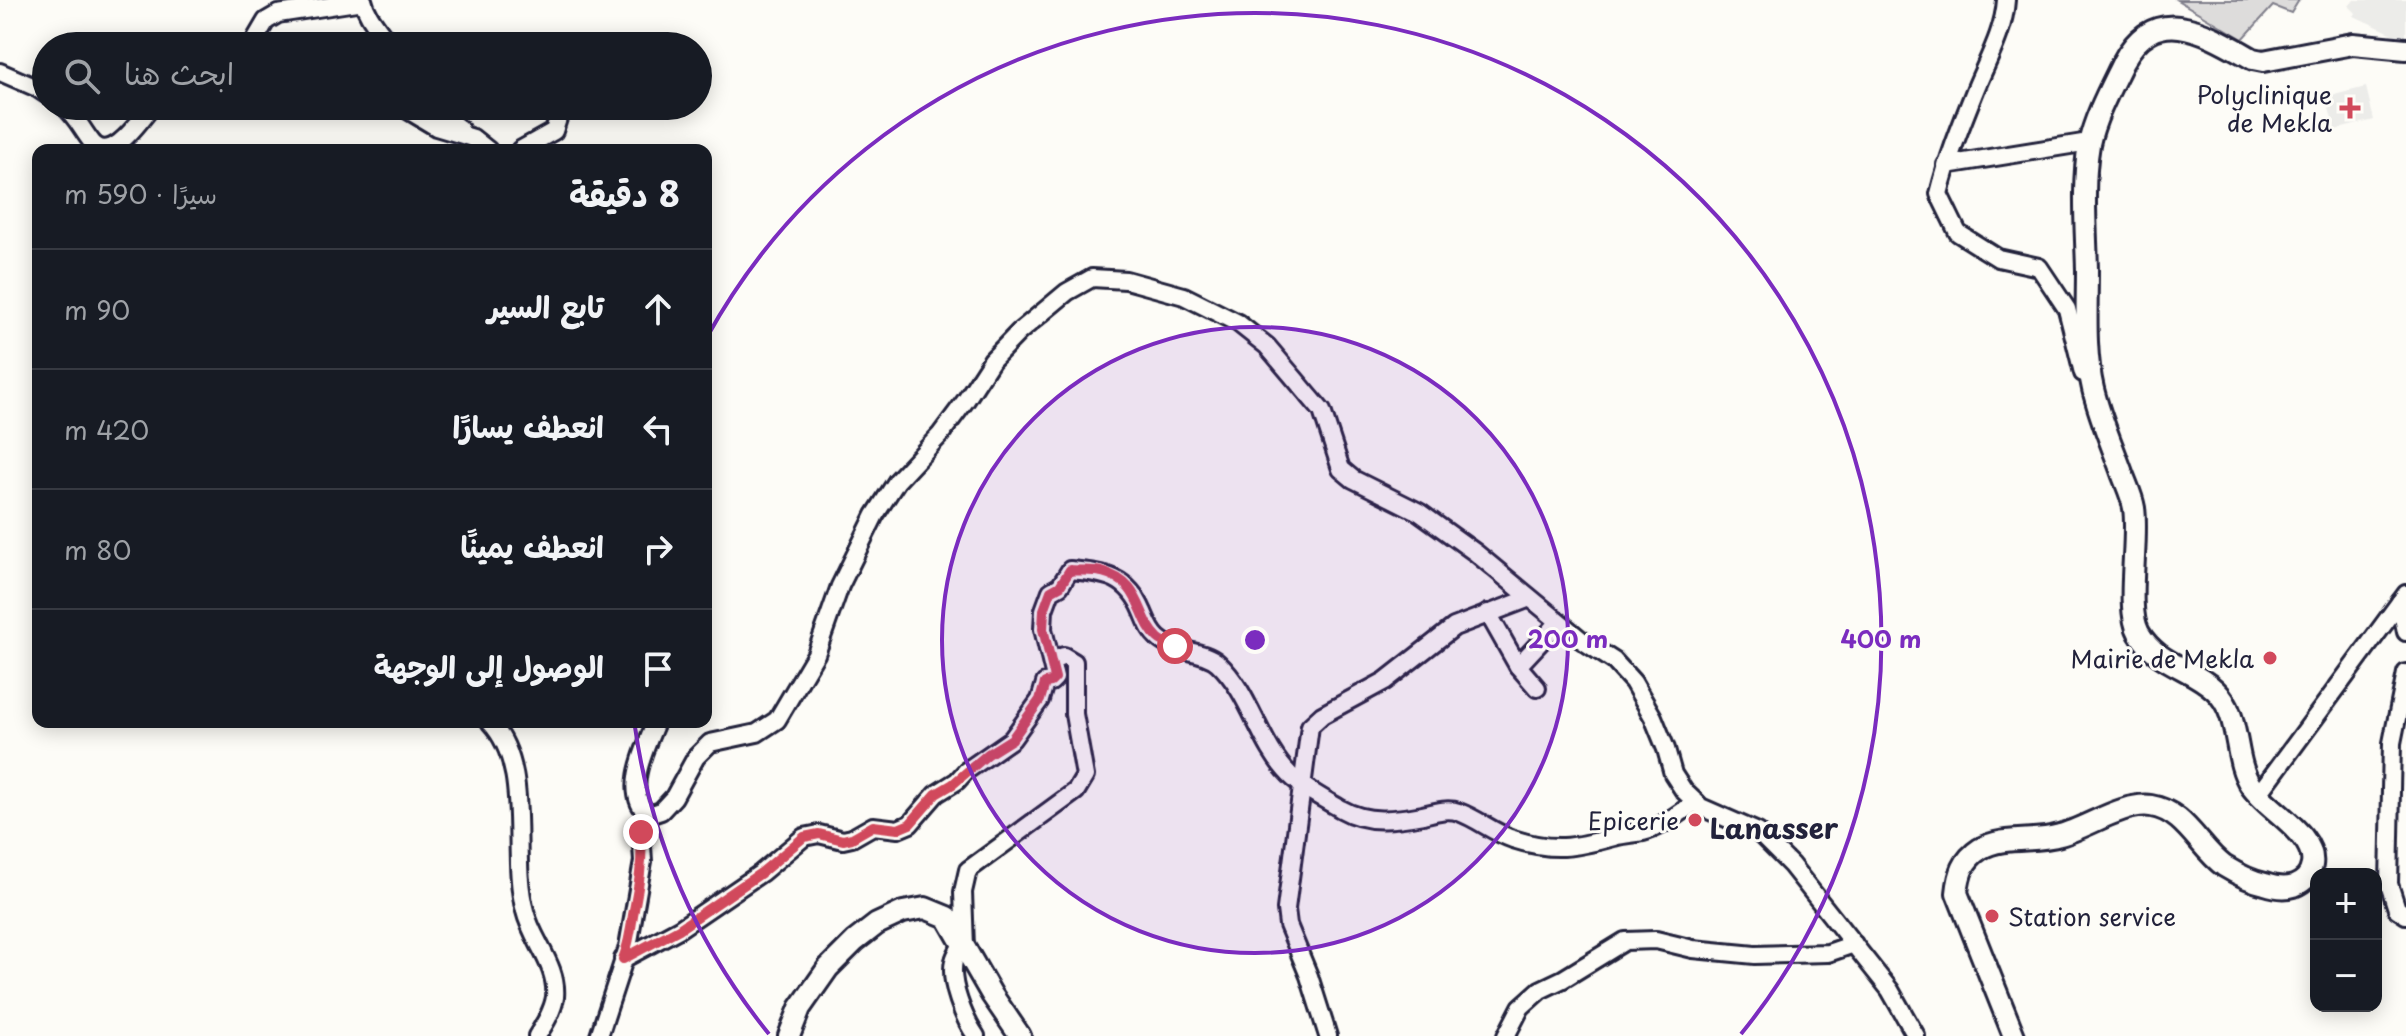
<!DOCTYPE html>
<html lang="ar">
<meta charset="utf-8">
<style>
:root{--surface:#171b24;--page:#242831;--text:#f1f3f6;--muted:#9ea1a6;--line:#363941}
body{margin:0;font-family:"Playpen Sans","Playpen Sans Arabic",sans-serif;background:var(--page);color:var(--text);direction:rtl}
.controls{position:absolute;right:24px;bottom:24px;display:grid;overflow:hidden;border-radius:16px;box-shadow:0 4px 20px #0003}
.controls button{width:72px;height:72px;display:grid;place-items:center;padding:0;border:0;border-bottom:2px solid var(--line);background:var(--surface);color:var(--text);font:40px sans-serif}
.stop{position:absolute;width:24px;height:24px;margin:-18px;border:6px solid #d1495b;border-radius:50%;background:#fff}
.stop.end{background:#d1495b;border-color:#fff;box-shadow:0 2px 8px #0008}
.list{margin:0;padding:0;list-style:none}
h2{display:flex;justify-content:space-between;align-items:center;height:104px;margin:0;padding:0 32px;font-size:34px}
h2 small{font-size:26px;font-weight:400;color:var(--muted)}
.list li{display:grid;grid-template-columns:52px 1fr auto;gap:24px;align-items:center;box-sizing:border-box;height:120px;padding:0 32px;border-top:2px solid var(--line)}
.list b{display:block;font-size:30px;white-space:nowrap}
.list em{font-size:26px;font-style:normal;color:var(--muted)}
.icon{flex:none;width:44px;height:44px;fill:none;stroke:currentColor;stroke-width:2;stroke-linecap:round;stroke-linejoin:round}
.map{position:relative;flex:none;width:2406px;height:1036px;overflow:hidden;direction:ltr}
.search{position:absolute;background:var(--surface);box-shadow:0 4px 20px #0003;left:32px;top:32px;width:680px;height:88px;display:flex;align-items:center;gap:20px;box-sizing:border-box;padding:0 28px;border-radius:44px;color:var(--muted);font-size:30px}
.panel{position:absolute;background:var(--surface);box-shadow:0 4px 20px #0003;left:32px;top:144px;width:680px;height:584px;border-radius:16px;direction:rtl}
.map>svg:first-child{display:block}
.built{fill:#ecece9}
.green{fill:#dddcdb;stroke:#807f8b;stroke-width:2}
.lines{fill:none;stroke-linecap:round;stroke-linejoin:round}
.minor-casing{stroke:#22223b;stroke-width:22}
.major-casing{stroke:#22223b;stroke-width:26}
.minor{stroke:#fdfcf7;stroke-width:16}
.major{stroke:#fdfcf7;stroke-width:20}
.route{stroke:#d1495b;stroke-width:10}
.ring{fill:none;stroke:#7b2cbf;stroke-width:4}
.poi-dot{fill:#d1495b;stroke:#fdfcf7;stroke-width:3}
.labels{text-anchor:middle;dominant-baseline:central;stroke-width:6;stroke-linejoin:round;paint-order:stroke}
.poi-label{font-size:24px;fill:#22223b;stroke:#fdfcf7;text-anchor:end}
.quarter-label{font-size:28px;font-weight:bold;fill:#22223b;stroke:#fdfcf7}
.centre{fill:#7b2cbf;stroke:#fdfcf7;stroke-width:4}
.ring-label{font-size:24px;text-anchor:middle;font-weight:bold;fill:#7b2cbf;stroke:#fdfcf7;stroke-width:6;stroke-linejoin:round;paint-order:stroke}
</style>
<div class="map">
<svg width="2406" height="1036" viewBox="0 0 2406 1036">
<rect width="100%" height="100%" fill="#fdfcf7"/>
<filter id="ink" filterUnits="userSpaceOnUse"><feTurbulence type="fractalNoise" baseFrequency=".0125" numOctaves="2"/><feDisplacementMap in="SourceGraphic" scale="16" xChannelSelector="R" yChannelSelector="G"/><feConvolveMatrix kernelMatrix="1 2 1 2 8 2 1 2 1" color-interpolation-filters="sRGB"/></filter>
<g filter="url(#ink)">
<!-- built -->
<g class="built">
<path d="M2354,0h52v40l-52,-24 2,-3 -7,-7z"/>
<path d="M2366,87l8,33 -39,10 -9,-33z"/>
</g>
<!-- green -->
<path class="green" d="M2177,0h122l-8,13 -18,-7 -30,33z"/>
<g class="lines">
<!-- minor casing -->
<g class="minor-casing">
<g id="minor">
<path d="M363,0c4,18 18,30 27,46"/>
<path d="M2006,0c-2,31 -18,59 -30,88 -14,35 -28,69 -37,106l19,39 40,25 41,9 28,42 16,64"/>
<path d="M256,38l10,-17 12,-7 85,-13"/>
<path d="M0,72l37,16 9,6"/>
<path d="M64,106c12,10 17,22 27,35 19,26 49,-21 61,-35"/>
<path d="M401,106l35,21 37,11 15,12"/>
<path d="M430,106l30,23"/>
<path d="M520,150l34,-19 8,-25"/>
<path d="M1946,165l143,-23"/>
<path d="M2400,602l6,30"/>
<path d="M1488,613l30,53"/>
<path d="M2406,673l-14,70 -3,141 8,25 9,6"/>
<path d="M1537,688l-19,-22 41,-44"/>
<path d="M490,722c44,47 19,131 35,189 7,30 33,54 30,86 -2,14 -11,28 -18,39"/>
<path d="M656,722c-11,26 -34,72 -7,93l12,-4 13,-14 22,-40 14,-14 47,-10 20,-13 39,-66 24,-68 35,-71 22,-34 43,-46 26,-35 26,-40 27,-28 48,-40 25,-14 34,2 58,16 54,27 29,23 55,65 19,58 12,10 66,33 57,41 104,86 34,22 19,21 20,35 13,32 7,25 11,17 17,16 57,25 33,33 99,125 26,46"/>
<path d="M2258,795l148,-201"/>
<path d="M963,943c-3,5 -8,12 -9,18 -5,21 10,58 22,75"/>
<path d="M965,947l-2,-55 5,-22 108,-79 9,-15 -11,-62v-52l-10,-6 -12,5"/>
<path d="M623,959l56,-30 82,-56 43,-36 15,-3 24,6 9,-2 21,-12 25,3 12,-5 26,-30 21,-13 9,-10 46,-32 28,-39 5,-17 6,-1 4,-4 -12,-49 1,-19 7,-19 9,-5 10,-16c36,3 58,6 73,42 4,9 7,19 15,26 15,15 45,11 60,25 33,31 41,81 72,112 14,14 34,24 51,34 26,15 54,11 82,6 12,-3 24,-7 36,-3 19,7 35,21 54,27 40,13 61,9 101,-2 9,-3 20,-3 29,-5 20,-5 36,-19 53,-30"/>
<path d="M599,1036l29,-89 15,-86 -2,-29 8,-17"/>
<path d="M1328,1036l-19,-60 -21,-51 -2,-16 24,-183 12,-11 63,-34 69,-54 76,-29"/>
<path d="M1506,1036l15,-29 19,-17 23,-11 62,-38 31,-1 37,9 62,6 73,-2 26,-9"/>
</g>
</g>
<!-- major casing -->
<g class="major-casing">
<g id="major">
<path d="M789,1036l11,-28 28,-40 27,-27 22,-17 26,-12 22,-4 22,9 45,78 28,41"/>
<path d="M2014,1036l-57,-143c2,-19 6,-33 23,-44 24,-14 55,-6 80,-14 27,-7 63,-33 91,-29 34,5 48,42 73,60 13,8 27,15 41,18 9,3 19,5 29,2 10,-4 16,-10 18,-21 5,-31 -45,-55 -61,-79 -19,-28 -9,-71 -36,-96 -24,-23 -57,-25 -76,-57 -14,-24 0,-92 -5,-125 -2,-12 -8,-24 -12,-35 -10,-28 -22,-55 -29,-84 -9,-38 -6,-80 -6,-119 -1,-41 -5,-85 2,-126 6,-28 22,-57 34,-82 33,-62 84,-29 130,-3l10,2 90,-17 53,5"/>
</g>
</g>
<!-- minor -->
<use href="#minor" class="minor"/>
<!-- major -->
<use href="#major" class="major"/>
</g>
</g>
<g class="lines" filter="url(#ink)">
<!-- route -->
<path class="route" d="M641,832c2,30 -2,53 -8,83 -2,15 -4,29 -10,44l56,-30 82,-56 43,-36 15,-3 24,6 9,-2 21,-12 25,3 12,-5 26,-30 17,-10 35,-30 24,-15 28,-39 5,-17 6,-1 4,-4 -12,-49 1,-19 7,-19 9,-5 10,-16c11,1 22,0 32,2 41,10 35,47 56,66 4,4 11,6 17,8"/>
</g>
<!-- distance rings -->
<circle cx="1255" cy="640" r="313" fill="#7b2cbf" fill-opacity=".12"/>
<g class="ring">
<circle cx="1255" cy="640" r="313"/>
<path d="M769 1034A626 626 0 0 1 635 727M707 337A626 626 0 1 1 1741 1034"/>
</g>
<!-- markers -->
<g class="poi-dot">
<path d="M2346 96h8v8h8v8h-8v8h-8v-8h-8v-8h8z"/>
<circle cx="2270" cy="658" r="8"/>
<circle cx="1695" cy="820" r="8"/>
<circle cx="1992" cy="916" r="8"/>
</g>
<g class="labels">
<!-- poi labels -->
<g class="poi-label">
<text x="2332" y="94">Polyclinique<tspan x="2332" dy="28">de Mekla</tspan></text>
<text x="2254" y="658">Mairie de Mekla</text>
<text x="1679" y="820">Epicerie</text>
<text x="2008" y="916" text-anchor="start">Station service</text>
</g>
<!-- quarter labels -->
<g class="quarter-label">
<text x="1774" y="827">Lanasser</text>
</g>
</g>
<circle cx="1255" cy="640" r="12" class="centre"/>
<g class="ring-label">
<text x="1568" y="648">200 m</text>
<text x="1881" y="648">400 m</text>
</g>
</svg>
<div class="controls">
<button>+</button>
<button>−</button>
</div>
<div class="stop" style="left:1175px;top:646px"></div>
<div class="stop end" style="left:641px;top:832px"></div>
<div class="search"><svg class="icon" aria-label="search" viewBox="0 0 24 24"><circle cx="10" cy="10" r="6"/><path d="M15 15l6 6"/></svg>ابحث هنا</div>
<section class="panel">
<h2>8 دقيقة<small>سيرًا · 590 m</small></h2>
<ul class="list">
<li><svg class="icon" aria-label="ahead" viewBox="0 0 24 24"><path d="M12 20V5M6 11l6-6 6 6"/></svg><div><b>تابع السير</b></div><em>90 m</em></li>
<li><svg class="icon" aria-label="left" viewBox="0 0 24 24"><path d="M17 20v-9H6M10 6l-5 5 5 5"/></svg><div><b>انعطف يسارًا</b></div><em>420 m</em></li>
<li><svg class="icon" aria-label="right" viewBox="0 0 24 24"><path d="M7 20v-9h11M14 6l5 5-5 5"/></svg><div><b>انعطف يمينًا</b></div><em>80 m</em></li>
<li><svg class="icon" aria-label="arrive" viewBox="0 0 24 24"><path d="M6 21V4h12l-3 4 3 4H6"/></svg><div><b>الوصول إلى الوجهة</b></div></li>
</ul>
</section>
</div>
